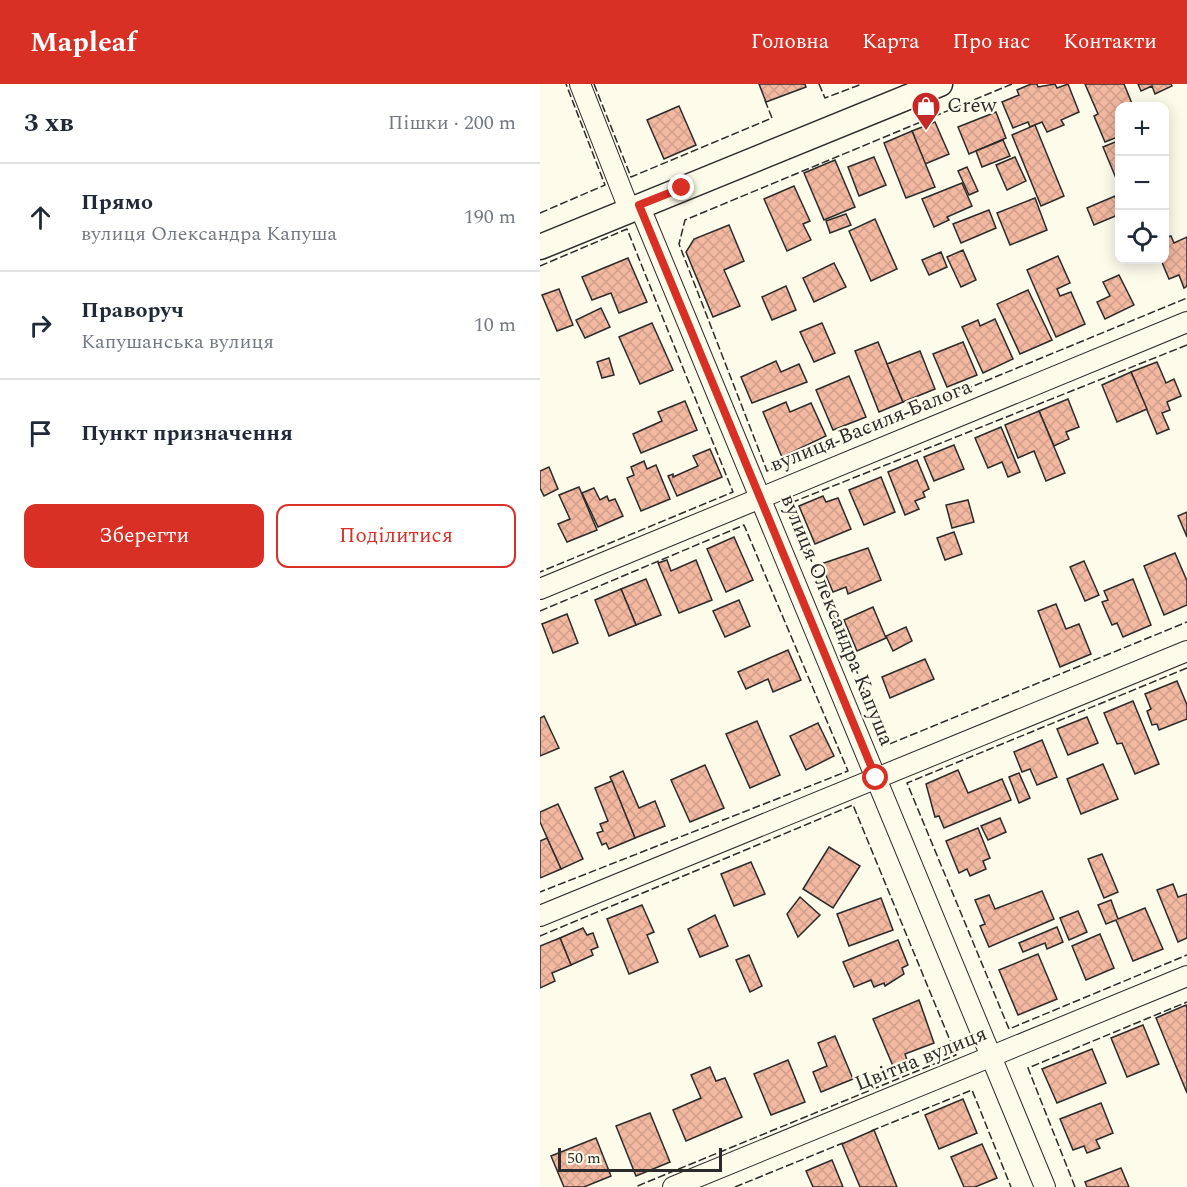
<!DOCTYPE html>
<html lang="uk">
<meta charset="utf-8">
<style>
:root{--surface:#fff;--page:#f6f6f7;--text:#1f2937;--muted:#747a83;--line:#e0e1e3;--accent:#d93025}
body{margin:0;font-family:Spectral,serif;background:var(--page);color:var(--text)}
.controls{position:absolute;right:18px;top:18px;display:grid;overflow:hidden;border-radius:12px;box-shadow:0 3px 15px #0003}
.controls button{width:54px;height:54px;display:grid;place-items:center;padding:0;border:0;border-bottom:2px solid var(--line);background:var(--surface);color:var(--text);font:30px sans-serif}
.scale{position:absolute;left:18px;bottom:15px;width:164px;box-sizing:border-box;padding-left:6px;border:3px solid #2b2b2b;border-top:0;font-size:16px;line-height:21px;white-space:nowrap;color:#2b2b2b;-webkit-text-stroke:4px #fdfbea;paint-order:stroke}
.stop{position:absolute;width:18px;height:18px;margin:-14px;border:4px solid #d93025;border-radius:50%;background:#fff}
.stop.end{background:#d93025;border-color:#fff;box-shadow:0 2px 6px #0008}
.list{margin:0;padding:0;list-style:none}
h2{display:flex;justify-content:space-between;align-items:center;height:78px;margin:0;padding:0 24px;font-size:26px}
h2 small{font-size:20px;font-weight:400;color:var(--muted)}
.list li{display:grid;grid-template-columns:39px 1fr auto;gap:18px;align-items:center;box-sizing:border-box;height:108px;padding:0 24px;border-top:2px solid var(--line)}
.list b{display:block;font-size:22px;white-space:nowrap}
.list p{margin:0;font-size:20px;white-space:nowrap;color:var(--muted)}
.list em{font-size:20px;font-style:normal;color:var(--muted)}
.actions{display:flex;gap:12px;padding:18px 24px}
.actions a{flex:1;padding:14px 0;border:2px solid var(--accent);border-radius:12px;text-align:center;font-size:21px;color:var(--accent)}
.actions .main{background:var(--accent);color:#fff}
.icon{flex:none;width:33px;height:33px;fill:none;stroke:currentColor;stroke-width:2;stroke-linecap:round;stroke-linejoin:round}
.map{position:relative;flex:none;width:647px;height:1103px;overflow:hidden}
header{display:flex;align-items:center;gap:36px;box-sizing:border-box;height:84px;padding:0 30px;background:var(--accent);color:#fff}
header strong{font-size:28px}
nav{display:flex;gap:33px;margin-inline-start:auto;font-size:21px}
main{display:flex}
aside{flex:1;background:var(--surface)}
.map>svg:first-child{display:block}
.building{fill:url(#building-cross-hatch);stroke:#2b2b2b;stroke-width:1.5}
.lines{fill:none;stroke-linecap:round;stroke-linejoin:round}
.minor-casing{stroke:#2b2b2b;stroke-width:22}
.tertiary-casing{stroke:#2b2b2b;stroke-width:27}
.minor{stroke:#fdfbea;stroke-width:20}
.tertiary{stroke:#fdfbea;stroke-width:24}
.fence{stroke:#2b2b2b;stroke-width:1.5;stroke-dasharray:8 3;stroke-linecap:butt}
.route{stroke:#d93025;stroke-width:8}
.labels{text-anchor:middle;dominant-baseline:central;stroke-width:4.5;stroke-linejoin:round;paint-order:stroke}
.poi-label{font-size:21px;fill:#2b2b2b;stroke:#fdfbea;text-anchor:start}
.street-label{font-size:21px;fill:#2b2b2b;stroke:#fdfbea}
</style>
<header>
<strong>Mapleaf</strong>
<nav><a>Головна</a><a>Карта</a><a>Про нас</a><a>Контакти</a></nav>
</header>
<main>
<aside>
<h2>3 хв<small>Пішки · 200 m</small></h2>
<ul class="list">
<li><svg class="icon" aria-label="ahead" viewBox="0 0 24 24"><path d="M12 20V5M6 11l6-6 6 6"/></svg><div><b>Прямо</b><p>вулиця Олександра Капуша</p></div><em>190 m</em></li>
<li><svg class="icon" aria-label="right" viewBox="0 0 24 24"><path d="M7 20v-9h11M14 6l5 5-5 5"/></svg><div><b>Праворуч</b><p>Капушанська вулиця</p></div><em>10 m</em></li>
<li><svg class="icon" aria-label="arrive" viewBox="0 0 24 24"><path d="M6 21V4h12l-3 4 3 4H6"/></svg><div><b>Пункт призначення</b></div></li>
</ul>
<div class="actions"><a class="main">Зберегти</a><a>Поділитися</a></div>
</aside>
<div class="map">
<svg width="647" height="1103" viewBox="0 0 647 1103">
<defs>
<pattern id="building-cross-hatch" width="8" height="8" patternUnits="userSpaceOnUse" patternTransform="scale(1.5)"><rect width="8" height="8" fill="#f2b8a0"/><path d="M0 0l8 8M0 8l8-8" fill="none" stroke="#d09e8a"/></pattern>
</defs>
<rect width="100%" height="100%" fill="#fdfbea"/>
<!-- building -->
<g class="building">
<path d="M219,0h46l1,3 -40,15z"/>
<path d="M491,0h6l1,3 17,-3 2,4 11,-4 11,28 -18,8 3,5 -17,7 -5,-10 -12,5 -2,-5 -15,6 -11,-26 17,-7 -2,-5z"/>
<path d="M545,0h39l9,22h-13v30l-15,6 -11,-26 4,-2z"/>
<path d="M598,0h33l1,2 -17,8 -3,-8 -11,5z"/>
<path d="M139,22l17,39 -32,14 -17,-39z"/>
<path d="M456,28l10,26 -37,16 -11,-27z"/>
<path d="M395,38l14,32 -24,10 -13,-33z"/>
<path d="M495,41l29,71 -23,10 -29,-71z"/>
<path d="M372,47l23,56 -29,11 -22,-55z"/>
<path d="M463,56l7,16 -28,11 -6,-16z"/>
<path d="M580,56v43h-2l-15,-36z"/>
<path d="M334,73l12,28 -27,11 -11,-29z"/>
<path d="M475,73l11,24 -19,9 -11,-25z"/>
<path d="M295,76l20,47 -31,13 -20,-47z"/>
<path d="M427,83l11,24 -9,4 -11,-24z"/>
<path d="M422,99l10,23 -25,11 2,3 -15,7 -12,-28z"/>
<path d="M254,102l16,35 -7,3 8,16 -24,11 -23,-52z"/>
<path d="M575,112l5,18 -26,11 -7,-17z"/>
<path d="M495,114l12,32 -37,15 -13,-32z"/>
<path d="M449,126l7,18 -35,15 -8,-19z"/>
<path d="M306,130l5,11 -21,8 -4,-12z"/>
<path d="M335,135l22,50 -26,12 -22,-50z"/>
<path d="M189,141l15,36 -20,9 16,36 -27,11 -27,-65 8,-13z"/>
<path d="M631,152l3,7 13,-6v49l-3,2 -5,-13 -10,4 -8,-19h3v-22z"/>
<path d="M423,166l13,30 -15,7 -14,-30z"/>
<path d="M401,168l6,15 -18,8 -7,-15z"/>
<path d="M518,172l12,27 -13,6 3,7 11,-4 14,32 -29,13 -29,-67z"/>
<path d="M88,174l19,44 -28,11 -8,-20 -19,7 -10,-23z"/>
<path d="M294,179l12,24 -32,15 -11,-24z"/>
<path d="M579,191l15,30 -29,14 -8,-17 13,-6 -7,-14z"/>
<path d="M246,202l10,24 -24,10 -10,-23z"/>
<path d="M19,205l14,36 -16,6 -15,-36z"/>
<path d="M488,206l24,50 -32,14 -23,-50z"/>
<path d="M61,224l9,19 -25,11 -9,-18z"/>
<path d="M455,235l18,40 -30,14 -21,-46 16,-7 2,6z"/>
<path d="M112,239l21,47 -33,14 -21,-47z"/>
<path d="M282,239l13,30 -21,9 -14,-30z"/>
<path d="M338,258l25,60 -24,10 -24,-61z"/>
<path d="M423,258l14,33 -30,12 -14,-33z"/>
<path d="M380,267l15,38 -32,13 -16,-38z"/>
<path d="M69,274l5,17 -12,3 -5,-16z"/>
<path d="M236,277l5,11 18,-8 8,18 -55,21 -11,-26z"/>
<path d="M617,278l9,21 8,-4 7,17 -14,6 3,8 -8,3 7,16 -12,5 -26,-62z"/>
<path d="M591,288l16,37 -30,13 -15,-37z"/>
<path d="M309,292l17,41 -33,13 -17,-40z"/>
<path d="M528,315l11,28 -13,5 3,7 -15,7 -15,-35z"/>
<path d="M145,317l12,29 -56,23 -8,-19 29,-13 -4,-9z"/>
<path d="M246,318l4,10 21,-9 15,33 -44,21 -19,-45z"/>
<path d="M499,327l26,62 -19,8 -12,-30 -16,7 -13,-33z"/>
<path d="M461,343l19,45 -12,5 -6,-15 -14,6 -13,-30z"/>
<path d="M414,361l10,24 -30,12 -10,-24z"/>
<path d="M170,365l12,28 -45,19 -9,-20 5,-2v3l25,-11 -5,-10z"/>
<path d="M377,376l12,29 -6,3 2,5 -10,4 4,8 -14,6 -17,-43z"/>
<path d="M104,377l3,8 9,-4 14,34 -29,12 -14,-33 7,-3 -3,-8z"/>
<path d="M9,383l9,22 -14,7 -4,-8v-17z"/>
<path d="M341,393l14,35 -31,13 -15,-35z"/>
<path d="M39,403l18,43 -30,12 -9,-18 12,-5 -11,-24z"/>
<path d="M54,404l6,12 7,-4 2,5 6,-2 8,17 -25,11 -16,-34z"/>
<path d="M283,412l3,6 12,-4 13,31 -36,15 -16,-38z"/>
<path d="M428,416l6,22 -22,6 -6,-23z"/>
<path d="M647,428v25l-9,-21z"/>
<path d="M414,448l8,22 -17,6 -8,-22z"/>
<path d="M194,453l19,43 -27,12 -19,-43z"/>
<path d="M328,464l13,32 -33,14 -2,-7 -13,5 -12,-28z"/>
<path d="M635,469l12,28v24l-23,10 -20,-49z"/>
<path d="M127,476l4,11 25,-11 16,40 -33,13 -21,-50z"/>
<path d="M544,477l15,34 -14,6 -15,-34z"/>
<path d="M106,495l15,36 -25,10 -15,-36z"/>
<path d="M593,495l18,46 -28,12 -6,-14 -5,2 -10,-23 6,-2 -4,-9z"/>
<path d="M81,505l15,36 -27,11 -14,-36z"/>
<path d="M199,516l11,26 -25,11 -12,-26z"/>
<path d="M516,520l10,25 13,-5 12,30 -31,13 -22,-56z"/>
<path d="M333,523l13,31 -29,13 -13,-31z"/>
<path d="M27,530l11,29 -25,10 -11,-29z"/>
<path d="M366,543l6,14 -19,10 -7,-15z"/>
<path d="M248,566l13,30 -28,12 -5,-13 -22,10 -8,-17z"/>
<path d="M385,575l9,20 -44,19 -8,-21z"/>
<path d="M637,597l10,24v14l-28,11 -2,-6 -5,1 -5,-14 4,-2 -6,-15z"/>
<path d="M593,617l26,63 -24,10 -13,-31 -5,1 -13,-31z"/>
<path d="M4,632l15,32 -19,8v-38z"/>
<path d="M547,633l11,26 -30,12 -11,-26z"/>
<path d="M217,637l23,54 -30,13 -24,-54z"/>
<path d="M278,639l16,33 -28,14 -16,-34z"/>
<path d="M502,656l15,37 -20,8 -7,-16 -8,3 -8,-20z"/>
<path d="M563,680l15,35 -37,15 -14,-35z"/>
<path d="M165,681l19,43 -34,14 -19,-42z"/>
<path d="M418,686l10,23 34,-14 9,21 -67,28 -5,-12 -4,1 -9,-33z"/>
<path d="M83,687l16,37 16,-7 10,25 -30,12 -25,-61z"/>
<path d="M479,689l11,25 -11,5 -10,-26z"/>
<path d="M72,697l23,57 -26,11 -3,-6 -4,2 -5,-12 6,-2 -3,-7 8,-3 -13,-33z"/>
<path d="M18,720l25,55 -22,10 -21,-47v-10z"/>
<path d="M460,734l6,14 -18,8 -7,-14z"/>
<path d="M438,744l12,30 -7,3 3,8 -16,7 -3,-7 -8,4 -13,-32z"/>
<path d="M7,754l14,31 -21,9v-37z"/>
<path d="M289,763l31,19 -27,42 -30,-19z"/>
<path d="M562,770l16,38 -14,6 -16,-39z"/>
<path d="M211,778l14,32 -31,12 -13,-32z"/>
<path d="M633,800l5,13 9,-3v44l-9,4 -21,-52z"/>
<path d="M502,807l12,28 -65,28 -9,-21 5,-2 -10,-24 14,-5 6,14z"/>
<path d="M260,813l20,18 -22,22 -11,-23z"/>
<path d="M341,814l12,32 -44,16 -12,-32z"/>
<path d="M571,816l7,19 27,-11 18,41 -30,12 -17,-41 -10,4 -8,-19z"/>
<path d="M102,821l12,27 -7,3 11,27 -29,12 -22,-55z"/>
<path d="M538,827l9,21 -18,8 -9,-22z"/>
<path d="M175,831l13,31 -28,11 -12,-28z"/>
<path d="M517,843l6,15 -16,7 -2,-6 -22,9 -4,-9z"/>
<path d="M43,844l4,7 6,-2 5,14 -7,3 2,5 -22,10 -11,-27z"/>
<path d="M560,850l14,34 -28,12 -14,-34z"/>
<path d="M20,854l11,27 -19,8 3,8 -15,7v-42z"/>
<path d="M358,856l10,25 -6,3 2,6 -19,12 -1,-3 -10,4 -3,-7 -17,7 -11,-25z"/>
<path d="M498,870l19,45 -39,16 -19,-45z"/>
<path d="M209,871l13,31 -12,6 -14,-32z"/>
<path d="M379,916l15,43 -29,11 2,6 -14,6 -20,-47z"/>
<path d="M646,921l1,3v85l-31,-75z"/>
<path d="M603,941l16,39 -32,13 -16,-39z"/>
<path d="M295,952l18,43 -32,13 -8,-20 14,-6 -9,-23z"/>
<path d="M552,965l14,34 -49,20 -15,-34z"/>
<path d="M248,976l17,42 -34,13 -17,-41z"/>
<path d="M170,983l6,14 9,-3 17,39 -56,24 -13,-31 28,-12 -10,-23z"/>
<path d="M423,1015l14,34 -38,16 -14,-34z"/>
<path d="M561,1019l12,30 -17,7 4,8 -13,5 -3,-7 -11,4 -13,-31z"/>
<path d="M110,1029l20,49 -34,14 -20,-50z"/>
<path d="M334,1046l23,57h-37l-18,-43z"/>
<path d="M56,1054l15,38 -27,11h-20l-13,-31z"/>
<path d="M442,1060l15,34 -22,9h-11l-13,-30z"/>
<path d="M292,1076l11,27h-30l-7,-16z"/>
<path d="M581,1084l8,19h-42l-2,-5z"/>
</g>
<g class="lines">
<!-- minor casing -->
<g class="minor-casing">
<g id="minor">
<path d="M40,0l49,125"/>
<path d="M99,121l406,982"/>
<path d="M0,505l647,-267"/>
<path d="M0,832l647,-265"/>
<path d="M133,1103l514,-211"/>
</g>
</g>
<!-- tertiary casing -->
<g class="tertiary-casing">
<path id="tertiary" d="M0,163l400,-163"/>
</g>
<!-- minor -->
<use href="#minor" class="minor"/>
<!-- tertiary -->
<use href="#tertiary" class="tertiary"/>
<!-- fence -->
<g class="fence">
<path d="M54,0l37,93 141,-59 -8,-20"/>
<path d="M279,0l6,14 37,-14"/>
<path d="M472,0l-327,136 -6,24 88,227 420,-173"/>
<path d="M0,129l65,-28 -39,-101"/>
<path d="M0,182l87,-37 106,263 -193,80"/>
<path d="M647,261l-399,159 99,241 300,-123"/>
<path d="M0,527l204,-86 104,246 -308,121"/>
<path d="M647,584l-280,115 102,246 178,-74"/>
<path d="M0,852l313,-131 103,250 -321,132"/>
<path d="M331,1047l101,-41 39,97"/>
<path d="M195,1103l108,-44"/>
<path d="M535,1103l-47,-119 159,-66"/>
</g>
</g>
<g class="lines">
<!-- route -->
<path class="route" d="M142,104l-43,17 237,573"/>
</g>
<!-- icons -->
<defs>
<g id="shop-pin" transform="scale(1.5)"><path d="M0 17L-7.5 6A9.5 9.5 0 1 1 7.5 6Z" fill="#c62828" stroke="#fdfbea"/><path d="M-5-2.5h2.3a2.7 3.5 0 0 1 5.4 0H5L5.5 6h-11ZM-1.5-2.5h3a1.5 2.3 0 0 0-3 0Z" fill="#fff"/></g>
</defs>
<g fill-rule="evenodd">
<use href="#shop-pin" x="386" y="22"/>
</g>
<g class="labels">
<!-- poi labels -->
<g class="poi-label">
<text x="407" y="22">Crew</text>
</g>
<!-- street labels -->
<g class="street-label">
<text transform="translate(331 342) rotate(-22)">вулиця Василя Балога</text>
<text transform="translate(297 536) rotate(68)">вулиця Олександра Капуша</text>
<text transform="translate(381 975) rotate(-22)">Цвітна вулиця</text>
</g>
</g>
</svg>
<div class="controls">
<button>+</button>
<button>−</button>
<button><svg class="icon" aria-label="locate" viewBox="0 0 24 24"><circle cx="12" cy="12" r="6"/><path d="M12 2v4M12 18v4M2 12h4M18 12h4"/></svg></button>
</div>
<div class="scale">50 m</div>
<div class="stop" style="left:336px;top:694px"></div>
<div class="stop end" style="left:142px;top:104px"></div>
</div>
</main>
